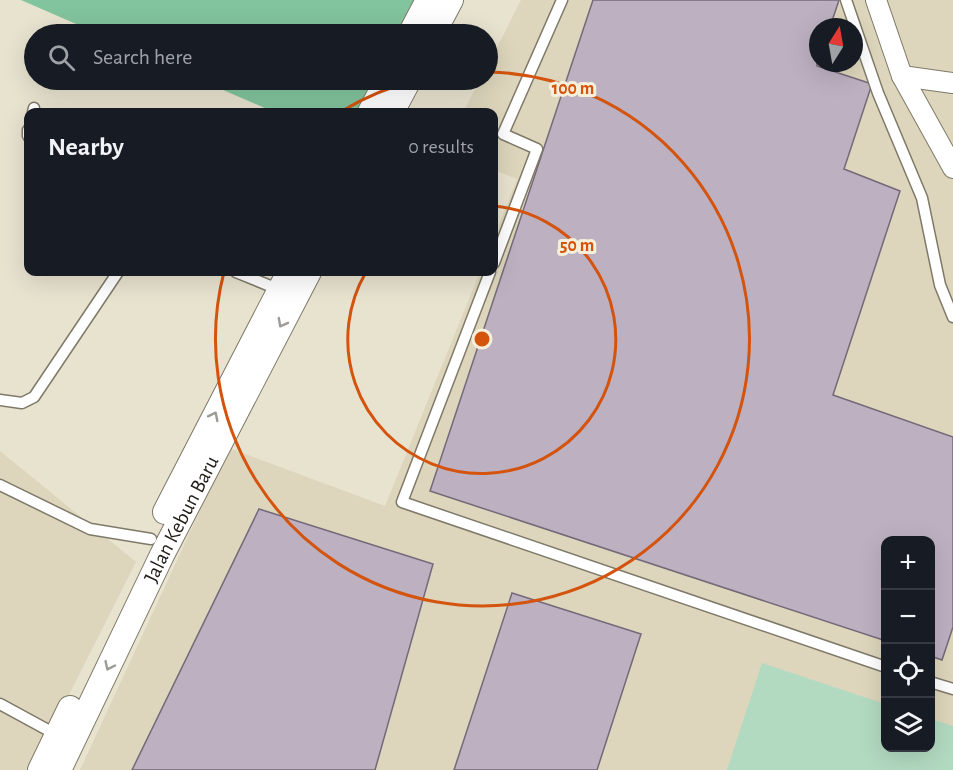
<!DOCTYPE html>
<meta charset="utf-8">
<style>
:root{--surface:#171b24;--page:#20242c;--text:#f1f3f6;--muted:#9ea1a6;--line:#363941}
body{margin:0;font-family:"Alegreya Sans",sans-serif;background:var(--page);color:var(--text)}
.controls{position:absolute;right:18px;bottom:18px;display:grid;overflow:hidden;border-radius:12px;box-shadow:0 6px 24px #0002}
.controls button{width:54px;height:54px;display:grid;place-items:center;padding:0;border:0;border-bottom:2px solid var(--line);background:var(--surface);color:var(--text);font:30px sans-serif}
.compass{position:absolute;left:809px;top:18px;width:54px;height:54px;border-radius:50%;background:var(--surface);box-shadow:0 6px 24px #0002;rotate:11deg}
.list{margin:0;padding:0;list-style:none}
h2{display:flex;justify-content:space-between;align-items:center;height:78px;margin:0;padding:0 24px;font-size:26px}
h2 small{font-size:20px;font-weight:400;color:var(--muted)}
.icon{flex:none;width:33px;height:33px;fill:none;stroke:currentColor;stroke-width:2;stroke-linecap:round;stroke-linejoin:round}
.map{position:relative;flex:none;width:953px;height:770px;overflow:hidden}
.search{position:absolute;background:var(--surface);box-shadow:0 6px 24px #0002;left:24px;top:24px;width:474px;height:66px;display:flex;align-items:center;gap:15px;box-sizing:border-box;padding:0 21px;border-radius:33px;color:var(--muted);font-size:22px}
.panel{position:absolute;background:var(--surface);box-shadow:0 6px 24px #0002;left:24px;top:108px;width:474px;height:168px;border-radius:12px}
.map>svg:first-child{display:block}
.built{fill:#ddd6bc;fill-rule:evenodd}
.green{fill:#b2dac1}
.forest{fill:#82c49d}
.building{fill:#bdb1c1;stroke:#746978;stroke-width:1.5}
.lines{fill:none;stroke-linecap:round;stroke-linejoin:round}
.service-casing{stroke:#7e7968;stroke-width:13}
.minor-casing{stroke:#7e7968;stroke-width:22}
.tertiary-casing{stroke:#7e7968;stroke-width:26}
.service{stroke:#fff;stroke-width:10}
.minor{stroke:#fff;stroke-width:20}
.tertiary{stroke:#fff;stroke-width:24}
.oneway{stroke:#9c9b98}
.ring{fill:none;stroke:#d4530d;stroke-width:3}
.labels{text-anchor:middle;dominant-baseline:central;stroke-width:6;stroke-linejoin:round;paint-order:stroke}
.street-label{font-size:21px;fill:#222019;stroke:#f5f0dc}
.centre{fill:#d4530d;stroke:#f5f0dc;stroke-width:3}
.ring-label{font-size:18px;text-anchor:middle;font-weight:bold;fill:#d4530d;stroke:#f5f0dc;stroke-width:6;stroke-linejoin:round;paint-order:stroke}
</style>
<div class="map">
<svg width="953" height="770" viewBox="0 0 953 770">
<rect width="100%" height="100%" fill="#e8e3cf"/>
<!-- built -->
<g class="built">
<path d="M521,0h432v770h-873l149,-322 156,58 95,-234h14v-35l23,-58 -23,-9v-58h-31l17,-32h8v-15zM818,27h36v36h-36zM886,540h44v208h-44z"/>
<path d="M0,451l136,111 -105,208h-31z"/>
</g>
<!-- green -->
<path class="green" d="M762,663l123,41 1,44h44l1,-29 22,7v44h-226z"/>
<!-- forest -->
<g class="forest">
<path d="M21,0h394l-17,34h-299z"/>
<path d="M200,80h176l-17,32h-85z"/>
</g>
<!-- building -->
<g class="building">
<path d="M593,0h246l-9,27h-12l-1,39 55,18 -28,85 56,22 -67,204 120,42v190l-11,33 -12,-4v-116h-44v101l-456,-150z"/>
<path d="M259,509l174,55 -58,206h-243z"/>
<path d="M512,593l129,41 -44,136h-143z"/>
</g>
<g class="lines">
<!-- service casing -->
<g class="service-casing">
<g id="service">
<path d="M846,0l32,93 44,105 18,87 13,32"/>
<path d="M33,112l1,-4"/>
<path d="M28,130v6"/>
<path d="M494,263l43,-114 -34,-15 59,-134"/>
<path d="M236,272l44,18"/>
<path d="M490,272l-88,230 484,165"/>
<path d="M0,400l22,3 12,-6 84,-125"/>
<path d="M0,485l90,44 61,10"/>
<path d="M930,682l23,7"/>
<path d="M0,704l57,31"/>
</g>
</g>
<!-- minor casing -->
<g class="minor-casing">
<g id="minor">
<path d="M876,0l26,76 51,92"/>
<path d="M902,76l51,7"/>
</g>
</g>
<!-- tertiary casing -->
<g class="tertiary-casing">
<g id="tertiary">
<path d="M410,34l18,-34"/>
<path d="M433,34l18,-34"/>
<path d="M370,112l17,-32"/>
<path d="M392,112l17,-32"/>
<path d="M165,512l124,-240"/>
<path d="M40,770l30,-62"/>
<path id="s1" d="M59,770l103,-215 147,-283"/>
</g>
</g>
<!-- service -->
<use href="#service" class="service"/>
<!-- minor -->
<use href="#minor" class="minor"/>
<!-- tertiary -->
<use href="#tertiary" class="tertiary"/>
</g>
<!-- one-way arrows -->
<defs><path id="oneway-chevron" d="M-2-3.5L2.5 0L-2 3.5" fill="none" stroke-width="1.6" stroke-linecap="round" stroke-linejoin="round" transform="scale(1.5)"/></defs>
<g class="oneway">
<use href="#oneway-chevron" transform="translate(282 323) rotate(118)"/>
<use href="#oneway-chevron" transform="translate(214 416) rotate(-63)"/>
<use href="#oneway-chevron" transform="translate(109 666) rotate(115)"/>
</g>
<!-- distance rings -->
<g class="ring">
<path d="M494 206A134 134 0 1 1 366 272"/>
<path d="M342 111A267 267 0 0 1 417 80M489 72A267 267 0 1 1 224 272"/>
</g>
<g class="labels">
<!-- street labels -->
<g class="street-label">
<text stroke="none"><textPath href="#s1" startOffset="279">Jalan Kebun Baru</textPath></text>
</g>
</g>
<circle cx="482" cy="339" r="9" class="centre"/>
<g class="ring-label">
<text x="573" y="94">100 m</text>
<text x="577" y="251">50 m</text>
</g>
</svg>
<div class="controls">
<button>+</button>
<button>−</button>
<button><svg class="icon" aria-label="locate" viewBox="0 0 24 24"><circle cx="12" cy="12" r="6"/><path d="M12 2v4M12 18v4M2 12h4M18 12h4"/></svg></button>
<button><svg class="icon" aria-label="layers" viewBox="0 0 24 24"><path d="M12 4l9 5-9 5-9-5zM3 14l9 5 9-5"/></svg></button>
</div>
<svg class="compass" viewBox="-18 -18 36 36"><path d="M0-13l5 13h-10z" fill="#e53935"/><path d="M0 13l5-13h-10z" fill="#9ea1a6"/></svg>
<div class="search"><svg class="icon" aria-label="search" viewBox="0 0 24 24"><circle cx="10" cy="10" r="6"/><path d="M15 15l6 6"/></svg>Search here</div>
<section class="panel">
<h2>Nearby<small>0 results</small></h2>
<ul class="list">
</ul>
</section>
</div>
